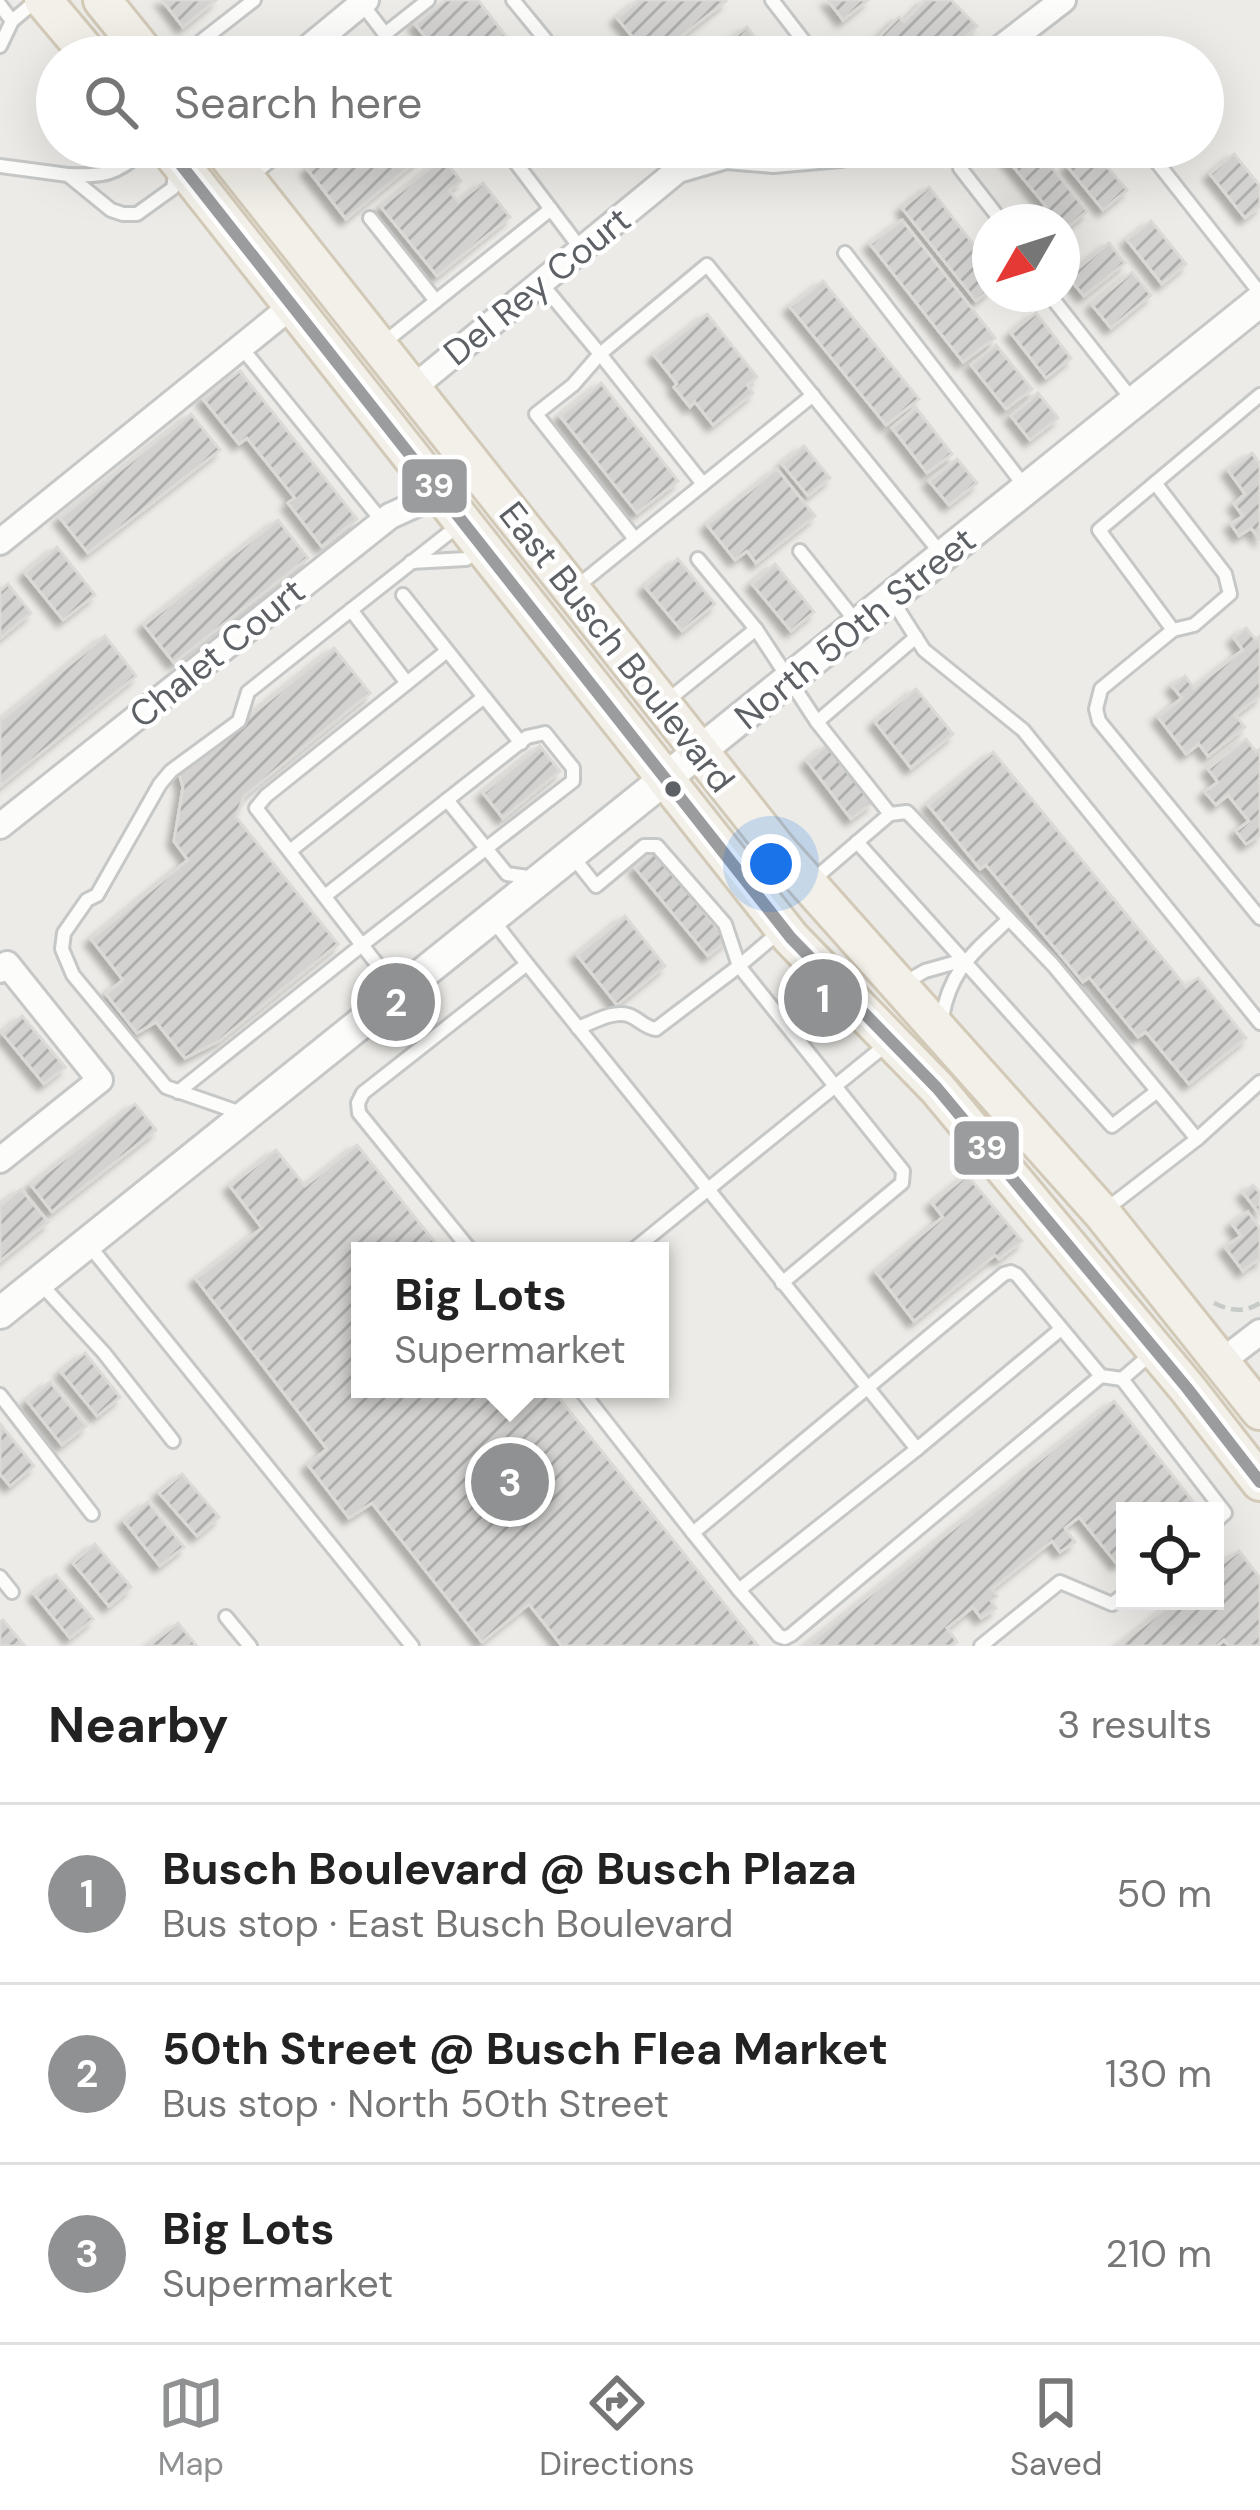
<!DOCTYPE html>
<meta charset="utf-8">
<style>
:root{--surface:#fff;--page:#f6f6f6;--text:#222;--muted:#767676;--line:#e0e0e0;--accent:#8f9192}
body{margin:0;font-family:"DM Sans",sans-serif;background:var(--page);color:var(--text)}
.controls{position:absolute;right:36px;bottom:36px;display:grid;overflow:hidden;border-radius:0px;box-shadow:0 12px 48px #0002}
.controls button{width:108px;height:108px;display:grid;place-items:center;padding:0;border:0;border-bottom:3px solid var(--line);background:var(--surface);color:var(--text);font:60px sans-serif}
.compass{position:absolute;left:972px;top:204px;width:108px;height:108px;border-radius:50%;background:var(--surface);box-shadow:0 12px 48px #0002;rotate:231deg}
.you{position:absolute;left:771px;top:864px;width:42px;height:42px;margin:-30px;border:9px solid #fff;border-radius:50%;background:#1a73e8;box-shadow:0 0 0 18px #1a73e833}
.badge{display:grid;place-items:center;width:78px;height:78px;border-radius:50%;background:var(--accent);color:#fff;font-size:39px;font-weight:700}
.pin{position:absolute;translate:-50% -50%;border:6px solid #fff;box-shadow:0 3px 12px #0006}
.popup{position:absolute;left:351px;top:1242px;width:318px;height:156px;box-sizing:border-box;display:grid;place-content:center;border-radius:0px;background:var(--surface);filter:drop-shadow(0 3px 9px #0005);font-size:39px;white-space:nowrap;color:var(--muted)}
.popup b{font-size:45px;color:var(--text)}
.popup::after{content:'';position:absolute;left:50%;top:100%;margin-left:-24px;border:24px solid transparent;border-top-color:var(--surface)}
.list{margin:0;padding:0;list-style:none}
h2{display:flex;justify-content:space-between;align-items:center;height:156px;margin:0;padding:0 48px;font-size:51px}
h2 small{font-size:39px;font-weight:400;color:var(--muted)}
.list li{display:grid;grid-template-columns:78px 1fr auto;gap:36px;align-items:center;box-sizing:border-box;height:180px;padding:0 48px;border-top:3px solid var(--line)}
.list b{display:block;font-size:45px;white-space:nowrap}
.list p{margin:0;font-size:39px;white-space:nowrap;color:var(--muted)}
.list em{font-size:39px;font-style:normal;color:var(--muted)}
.icon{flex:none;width:66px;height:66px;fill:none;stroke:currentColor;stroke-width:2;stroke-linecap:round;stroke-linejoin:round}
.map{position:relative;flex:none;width:1260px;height:1646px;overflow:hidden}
.search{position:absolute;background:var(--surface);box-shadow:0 12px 48px #0002;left:36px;right:36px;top:36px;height:132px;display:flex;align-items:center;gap:30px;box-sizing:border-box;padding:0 42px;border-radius:66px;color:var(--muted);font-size:45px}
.sheet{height:696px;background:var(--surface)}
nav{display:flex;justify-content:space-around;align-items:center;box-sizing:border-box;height:168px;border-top:3px solid var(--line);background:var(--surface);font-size:33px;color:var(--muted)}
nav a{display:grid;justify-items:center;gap:6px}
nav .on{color:var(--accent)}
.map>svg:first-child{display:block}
.building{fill:url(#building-hatch);stroke:#dcdad6;stroke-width:3;filter:url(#shadow)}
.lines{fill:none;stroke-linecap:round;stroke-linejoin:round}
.service-casing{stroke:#c6c7c7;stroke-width:18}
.minor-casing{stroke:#c6c7c7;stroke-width:30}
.tertiary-casing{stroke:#c6c7c7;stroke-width:36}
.primary-casing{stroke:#d2c9b7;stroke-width:42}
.path{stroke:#c6cbc8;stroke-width:4.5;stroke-dasharray:12 6;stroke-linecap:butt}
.service{stroke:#fcfcfb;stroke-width:12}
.minor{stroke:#fcfcfb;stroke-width:24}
.tertiary{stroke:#fcfcfb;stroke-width:30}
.primary{stroke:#f2f0e9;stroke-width:36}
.bus-1-casing{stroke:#fff;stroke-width:21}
.bus-1{stroke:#9a9c9e;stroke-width:12}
.bus-dot{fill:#5d6165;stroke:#fff;stroke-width:4.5}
.labels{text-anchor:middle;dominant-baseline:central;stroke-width:9;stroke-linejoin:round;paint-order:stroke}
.street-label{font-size:36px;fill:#5d6165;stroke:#fff}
.line-badge{stroke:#fff;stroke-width:4.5}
.badge-label{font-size:33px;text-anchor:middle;font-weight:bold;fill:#fff}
</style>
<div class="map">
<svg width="1260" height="1646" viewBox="0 0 1260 1646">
<defs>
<pattern id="building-hatch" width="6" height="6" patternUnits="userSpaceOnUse" patternTransform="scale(3)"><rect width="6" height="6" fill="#d3d2d0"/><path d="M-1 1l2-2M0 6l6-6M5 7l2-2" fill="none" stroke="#aeaeac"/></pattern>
<filter id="shadow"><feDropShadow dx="-6" dy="6" stdDeviation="3" flood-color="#0004"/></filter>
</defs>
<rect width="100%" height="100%" fill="#ecebe7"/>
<!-- building -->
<g class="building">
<path d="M162,0h54l-33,27z"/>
<path d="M446,0h32l44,57h-81l-26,-33z"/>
<path d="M639,0h86l1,1 -71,56h-6l-32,-39z"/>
<path d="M828,0h40l-25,20z"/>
<path d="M925,0h26l26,26 -31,31h-71l-8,-8 32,-32 5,5z"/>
<path d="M747,27l22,30h-62z"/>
<path d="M335,147h98l-87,72 -39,-50z"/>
<path d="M997,147h38l52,64 -25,21v-10h-35l19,-16z"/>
<path d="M1090,147l37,43 -24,20 -36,-44z"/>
<path d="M1234,154l26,32v20l-15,12 -35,-44z"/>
<path d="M443,158l18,23 -12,10 9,11 25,-19 27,34 -73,59 -56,-69z"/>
<path d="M929,187l51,66 10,-8v45l-14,11 -74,-93z"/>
<path d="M902,220l93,118 -32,24 -93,-118z"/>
<path d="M1151,221l35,43 -24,20 -35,-44z"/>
<path d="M1109,243l16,20 -41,33 -16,-19z"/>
<path d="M1132,272l19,23 -40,33 -19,-23z"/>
<path d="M823,281l96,118 -33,26 -96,-118z"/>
<path d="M1036,313l35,45 -25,20 -35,-45z"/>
<path d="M707,314l50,63 -10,8 6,8 -40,32 -18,-23 -5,5 -16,-20 3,-3 -23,-29z"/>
<path d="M996,345l36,44 -26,20 -35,-44z"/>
<path d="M240,371l117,148 -35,28 -34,-44 7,-5 -48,-60 -8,6 -36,-45z"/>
<path d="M601,383l77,98 -41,32 -77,-97z"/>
<path d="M1038,393l20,25 -28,22 -19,-24z"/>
<path d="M916,408l36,46 -25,19 -35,-45z"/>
<path d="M191,414l29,36 -132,103 -28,-35z"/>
<path d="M804,446l26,32 -22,18 -26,-32z"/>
<path d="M1252,453l8,11v75l-9,-11 -12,8 -8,-12 12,-8 -9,-12 11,-10 -17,-24z"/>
<path d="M957,459l20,24 -28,22 -20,-24z"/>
<path d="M777,469l38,47 -59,47 -9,-12 -12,9 -28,-35z"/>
<path d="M278,520l30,38 -134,105 -30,-38z"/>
<path d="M57,547l38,48 -32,25 -38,-47z"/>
<path d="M678,559l37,45 -33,27 -37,-44z"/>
<path d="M775,564l39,48 -23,19 -39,-47z"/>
<path d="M8,584l23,29 -31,25v-47z"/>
<path d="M1246,628l10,12 4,-4v60l-25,19 10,12 -37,29 -9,-12 -13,10 -28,-37 24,-19 -10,-12 13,-10 9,12 49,-38 -9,-12z"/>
<path d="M105,636l31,40 -136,110v-65z"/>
<path d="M334,648l36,45 -126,103 -8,21 102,127 -119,97 -34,17 -29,-36 -19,11 -31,-39 17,-14 -32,-41 97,-79 -14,-19 9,-54 -4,-14z"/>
<path d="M916,689l37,45 -42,34 -36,-46z"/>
<path d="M1246,739l10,13 4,-3v86l-14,9 -10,-13 13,-10 -21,-26 -12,10 -11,-13 13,-10 -10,-13z"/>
<path d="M827,745l45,58 -21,16 -44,-58z"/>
<path d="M540,746l20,25 -57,47 -20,-25z"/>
<path d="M993,752l193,235 12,-9 48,60 -57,46 -43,-52 -8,5 -49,-60 -6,5 -97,-117 -6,4 -52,-64z"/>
<path d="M654,852l73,88 -19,16 -73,-88z"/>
<path d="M625,916l40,50 -48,39 -40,-50z"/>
<path d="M22,1016l43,51 -21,17 -42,-51z"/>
<path d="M135,1104l21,26 -104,82 -21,-27z"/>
<path d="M357,1145l85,106h-82v138h192l206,257h-196l-33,-42 -47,38 -110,-139 -23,15 -41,-53 19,-16 -131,-170 66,-51 -32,-42 46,-36 29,36z"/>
<path d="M967,1175l55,66 -23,18 -4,-4 -81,66 -38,-49 67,-55 -11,-14z"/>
<path d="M1253,1185l7,8v21l-17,-21z"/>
<path d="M21,1189l27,33 -48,39v-55z"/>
<path d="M1248,1212l12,17v32l-2,-2 -15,12 -18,-24 16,-11 -9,-12z"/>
<path d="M85,1353l35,44 -23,19 -36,-44z"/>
<path d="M50,1382l36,44 -24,19 -35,-44z"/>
<path d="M1114,1401l81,103 -10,7h-60v47l-8,6 -38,-47 -14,11 10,14 -15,10 -8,-11 -60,48 5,7 -6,5 5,7 -15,10 -8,-11 -26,21 10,14 -6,4h-145z"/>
<path d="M0,1424l34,42 -24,20 -10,-12z"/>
<path d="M182,1474l37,43 -22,19 -38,-43z"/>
<path d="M148,1502l36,45 -24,19 -36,-45z"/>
<path d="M95,1544l36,43 -22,19 -36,-43z"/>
<path d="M1239,1551l21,27v68h-31l-5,-6 -7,6h-99l57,-45h40v-32z"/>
<path d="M56,1575l37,44 -23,19 -36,-44z"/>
<path d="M3,1620l22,26h-25v-24z"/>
<path d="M178,1623l19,23h-49z"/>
</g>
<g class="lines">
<!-- service casing -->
<g class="service-casing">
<g id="service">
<path d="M513,0l32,39"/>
<path d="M772,0l44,57"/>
<path d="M362,4l23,30"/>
<path d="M0,5l12,16 25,-21"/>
<path d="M0,46l12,-25"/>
<path d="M181,57l73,-57"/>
<path d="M394,57l-9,-23 43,-34"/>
<path d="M1145,147l115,146"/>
<path d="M513,159l68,90"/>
<path d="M0,166l68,9 43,35 12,4h14l36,-26 3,-19"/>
<path d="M960,168l42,54"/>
<path d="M68,175c40,1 44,0 76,-24l17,4"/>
<path d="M251,176l36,-29"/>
<path d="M370,218l66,83"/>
<path d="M845,253l181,235"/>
<path d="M541,283l59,71 107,-89 236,291"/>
<path d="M1049,294l85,108"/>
<path d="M381,345l170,-136"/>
<path d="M241,347l141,174"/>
<path d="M1260,395l-161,135 74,100 -72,59 -5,20 3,12 161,197"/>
<path d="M1155,483l70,91 5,20 -36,31 -21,5"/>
<path d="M459,525l-108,85 56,73 -141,113 -10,12 106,137 211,-164v-13l-28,-35 -18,4 -80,63 60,74 28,4"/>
<path d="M635,539l-99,-125 37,-29 27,-31 103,130"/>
<path d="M800,551l58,73"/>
<path d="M698,559l58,70 61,93 73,92 17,-2 146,153 144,174"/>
<path d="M411,562l55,-3 11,-9"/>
<path d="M574,589l239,-194"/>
<path d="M403,595l81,102"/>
<path d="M892,600l32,50 99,80 237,293"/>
<path d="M407,683l40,-32"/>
<path d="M668,700l88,-71"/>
<path d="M817,722l99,-85"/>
<path d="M857,842l255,284 44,-34"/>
<path d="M290,851l194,-154 37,46"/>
<path d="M573,857l23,29 48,-40h13l68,78 14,42 -83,63c-13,-2 -16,-10 -28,-14 -15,-5 -36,8 -50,13"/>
<path d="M813,880l77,-66"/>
<path d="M325,896l122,-96"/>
<path d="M778,933l-39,33 164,205 -1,12 -120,100"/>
<path d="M527,964l390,485"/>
<path d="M904,983l21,-12 39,-11"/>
<path d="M941,1024c7,-53 32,-71 68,-105"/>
<path d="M178,1092l184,-147 36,46"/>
<path d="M241,1113l-75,-26 -93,-112 -11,-26 2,-16 23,-33 10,-5 63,-111 11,-13 68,-50 9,-29 103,-82"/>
<path d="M1104,1211l93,-72 63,-57"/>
<path d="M88,1244l324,402"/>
<path d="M471,1251l-112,-138 -1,-10 5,-10 164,-129 -35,-45"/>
<path d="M632,1251l255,-207"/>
<path d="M40,1283l64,70 69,88"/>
<path d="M1151,1354l-29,25 103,134 -10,9"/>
<path d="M580,1389l113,144 311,-259 7,-2 6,3 84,101 21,3"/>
<path d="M0,1395l92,119"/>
<path d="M693,1533l46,57 178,-141 144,-120"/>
<path d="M0,1577l12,15"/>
<path d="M739,1590l40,46 6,2 6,-3 310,-259"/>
<path d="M226,1617l24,29"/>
<path d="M981,1646l79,-64 52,22 13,-10"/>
</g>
</g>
<!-- minor casing -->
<g class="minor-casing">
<g id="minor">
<path d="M297,57l69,-57"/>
<path d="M989,57l74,-57"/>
<path d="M413,388l265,-218 48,-14 47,4 68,-6 27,-7"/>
<path d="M0,542l293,-237"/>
<path d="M0,826l390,-310 51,-23"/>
<path d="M0,970l7,-6 93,116 -100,80"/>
<path d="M1221,1362l39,-30"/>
</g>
</g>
<!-- tertiary casing -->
<g class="tertiary-casing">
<path id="tertiary" d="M0,1313l1260,-1012"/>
</g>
<!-- primary casing -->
<g class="primary-casing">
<g id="primary">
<path d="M43,0l48,57"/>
<path d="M102,0l46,57"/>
<path d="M167,147l624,791 146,150 250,300 73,94"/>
<path d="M221,147l557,703 324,363 158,198"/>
</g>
</g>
<!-- path -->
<path class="path" d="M1214,1303c16,8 30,10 46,0"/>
<!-- service -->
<use href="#service" class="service"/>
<!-- minor -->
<use href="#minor" class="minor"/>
<!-- tertiary -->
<use href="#tertiary" class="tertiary"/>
<!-- primary -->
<use href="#primary" class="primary"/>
<!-- bus-1 casing -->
<g class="bus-1-casing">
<path id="bus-1" d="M167,147l624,791 146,150 250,300 73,94"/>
</g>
<!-- bus-1 -->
<use href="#bus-1" class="bus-1"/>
</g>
<!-- markers -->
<circle class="bus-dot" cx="673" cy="789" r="10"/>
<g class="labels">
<!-- street labels -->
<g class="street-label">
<text transform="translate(537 286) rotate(-39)">Del Rey Court</text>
<text transform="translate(855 628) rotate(-39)">North 50th Street</text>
<text transform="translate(617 647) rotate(52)">East Busch Boulevard</text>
<text transform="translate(217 653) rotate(-39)">Chalet Court</text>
</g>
</g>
<g class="line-badge">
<rect x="400" y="457" width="69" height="58" rx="12" fill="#9a9c9e"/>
<rect x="952" y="1119" width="69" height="58" rx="12" fill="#9a9c9e"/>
</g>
<g class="badge-label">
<text x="434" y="497">39</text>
<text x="987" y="1159">39</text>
</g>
</svg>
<div class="controls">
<button><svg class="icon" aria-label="locate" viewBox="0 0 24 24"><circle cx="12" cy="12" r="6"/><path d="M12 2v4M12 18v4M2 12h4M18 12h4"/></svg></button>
</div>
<svg class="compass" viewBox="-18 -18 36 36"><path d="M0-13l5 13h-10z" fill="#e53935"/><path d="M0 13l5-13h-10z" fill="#767676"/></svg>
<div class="you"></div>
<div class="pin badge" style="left:823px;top:998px">1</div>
<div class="pin badge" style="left:396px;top:1002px">2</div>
<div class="pin badge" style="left:510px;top:1482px">3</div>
<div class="popup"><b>Big Lots</b>Supermarket</div>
<div class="search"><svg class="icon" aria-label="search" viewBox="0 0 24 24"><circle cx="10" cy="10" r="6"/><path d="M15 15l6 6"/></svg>Search here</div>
</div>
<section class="sheet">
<h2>Nearby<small>3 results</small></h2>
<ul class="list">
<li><span class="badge">1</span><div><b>Busch Boulevard @ Busch Plaza</b><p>Bus stop · East Busch Boulevard</p></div><em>50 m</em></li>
<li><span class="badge">2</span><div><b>50th Street @ Busch Flea Market</b><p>Bus stop · North 50th Street</p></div><em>130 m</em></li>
<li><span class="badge">3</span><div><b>Big Lots</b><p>Supermarket</p></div><em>210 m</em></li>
</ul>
</section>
<nav>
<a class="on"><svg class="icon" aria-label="map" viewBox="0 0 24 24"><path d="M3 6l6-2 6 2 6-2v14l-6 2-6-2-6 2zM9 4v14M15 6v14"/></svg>Map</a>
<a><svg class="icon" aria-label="directions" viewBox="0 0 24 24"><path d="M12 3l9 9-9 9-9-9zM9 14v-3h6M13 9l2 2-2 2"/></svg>Directions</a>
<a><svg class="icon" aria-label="saved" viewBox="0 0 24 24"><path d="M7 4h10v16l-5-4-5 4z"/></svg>Saved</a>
</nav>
